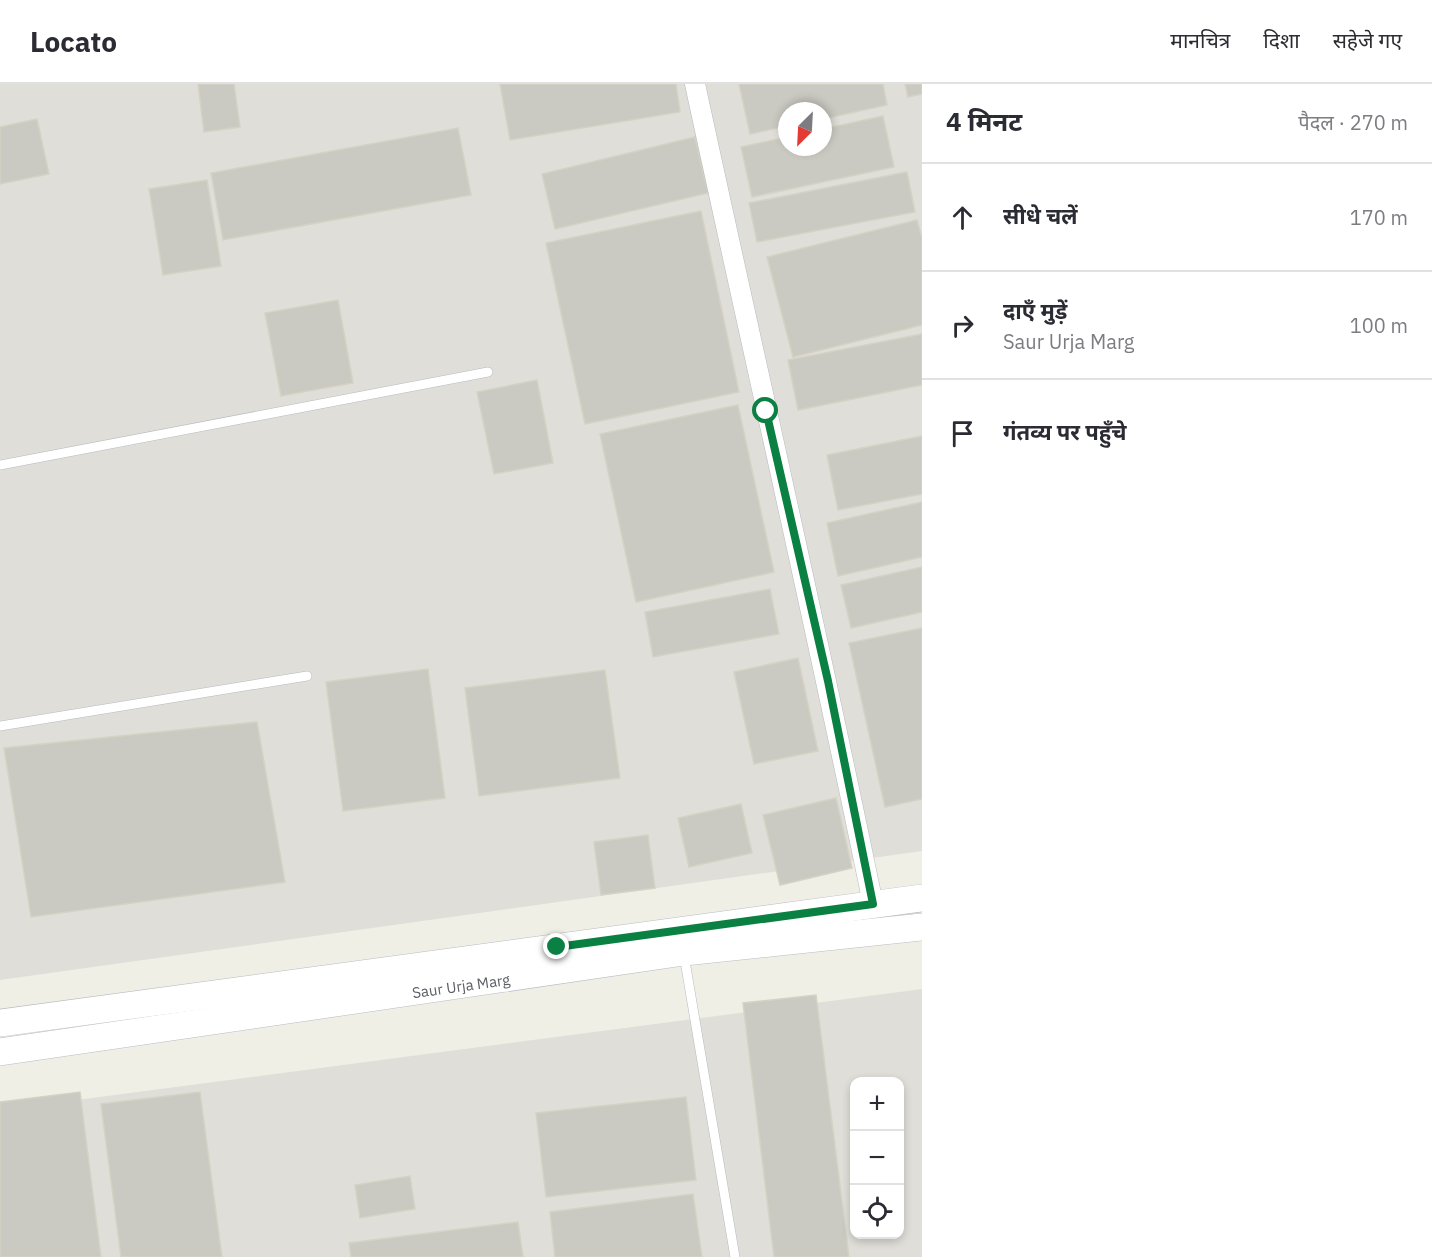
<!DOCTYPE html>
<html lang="hi">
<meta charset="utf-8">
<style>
:root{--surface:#fff;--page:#f7f7f7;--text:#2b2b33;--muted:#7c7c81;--line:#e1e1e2}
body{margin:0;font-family:"IBM Plex Sans","Noto Sans Devanagari",sans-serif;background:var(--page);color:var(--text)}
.controls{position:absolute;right:18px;bottom:18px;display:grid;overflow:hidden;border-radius:12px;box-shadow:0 3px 9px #0003}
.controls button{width:54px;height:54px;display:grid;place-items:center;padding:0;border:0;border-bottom:2px solid var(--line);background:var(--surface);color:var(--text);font:30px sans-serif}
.compass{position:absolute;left:778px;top:18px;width:54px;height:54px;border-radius:50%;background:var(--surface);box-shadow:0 3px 9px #0003;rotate:204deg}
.stop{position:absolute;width:18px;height:18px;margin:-14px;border:4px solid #0b8043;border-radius:50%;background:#fff}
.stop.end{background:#0b8043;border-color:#fff;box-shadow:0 2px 6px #0008}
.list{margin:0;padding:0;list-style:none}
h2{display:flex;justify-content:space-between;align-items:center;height:78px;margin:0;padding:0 24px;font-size:26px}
h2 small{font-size:20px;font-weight:400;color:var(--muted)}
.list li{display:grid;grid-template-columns:39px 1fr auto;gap:18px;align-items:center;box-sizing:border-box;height:108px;padding:0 24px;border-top:2px solid var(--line)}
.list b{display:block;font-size:22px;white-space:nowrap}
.list p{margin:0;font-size:20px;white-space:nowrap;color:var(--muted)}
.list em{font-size:20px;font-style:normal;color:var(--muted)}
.icon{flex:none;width:33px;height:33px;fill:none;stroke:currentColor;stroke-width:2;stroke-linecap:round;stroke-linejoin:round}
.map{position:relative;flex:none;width:922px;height:1173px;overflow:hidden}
header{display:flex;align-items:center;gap:36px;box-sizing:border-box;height:84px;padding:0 30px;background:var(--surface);border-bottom:2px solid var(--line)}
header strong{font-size:28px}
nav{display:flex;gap:33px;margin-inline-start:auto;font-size:21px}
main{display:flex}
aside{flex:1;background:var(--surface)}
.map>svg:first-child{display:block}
.industrial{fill:#dfded8;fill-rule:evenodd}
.building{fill:#cbcac2;stroke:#d5d2c4;stroke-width:1.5}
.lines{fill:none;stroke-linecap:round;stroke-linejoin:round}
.lane-casing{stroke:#b8bac0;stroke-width:10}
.street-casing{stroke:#b8bac0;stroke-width:21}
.secondary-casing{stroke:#b9bbc2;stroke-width:28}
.lane{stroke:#fff;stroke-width:9}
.street{stroke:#fff;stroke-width:20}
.secondary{stroke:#fff;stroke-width:27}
.route{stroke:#0b8043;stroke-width:8}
.labels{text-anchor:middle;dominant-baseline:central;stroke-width:6;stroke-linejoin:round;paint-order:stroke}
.street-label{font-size:15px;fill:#5e6066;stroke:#fff}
</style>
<header>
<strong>Locato</strong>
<nav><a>मानचित्र</a><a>दिशा</a><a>सहेजे गए</a></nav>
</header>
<main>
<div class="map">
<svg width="922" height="1173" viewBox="0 0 922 1173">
<rect width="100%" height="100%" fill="#f0efe6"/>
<!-- industrial -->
<g class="industrial">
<path d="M0,0h922v767l-922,129zM787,27h36v36h-36z"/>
<path d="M922,905v268h-922v-147zM854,998h46v152h-46z"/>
</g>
<!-- building -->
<g class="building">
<path d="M198,0h36l6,43 -36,5z"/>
<path d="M500,0h176l4,28 -170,28z"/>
<path d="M739,0h144l4,21 -64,14v-8h-36v15l-37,8z"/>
<path d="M905,0h17v10l-14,3z"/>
<path d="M883,32l11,51 -142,30 -11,-50 46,-10v10h36v-18z"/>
<path d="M37,35l12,55 -49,10v-57z"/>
<path d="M458,44l13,67 -248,45 -12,-67z"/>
<path d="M695,53l13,56 -153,36 -13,-55z"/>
<path d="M907,88l8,40 -158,30 -8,-39z"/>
<path d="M207,96l14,86 -58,9 -14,-86z"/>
<path d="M701,127l38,181 -154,32 -39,-181z"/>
<path d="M917,136l5,18v87l-129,32 -26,-100z"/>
<path d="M338,216l15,83 -72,13 -16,-83z"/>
<path d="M922,250v51l-124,25 -10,-50z"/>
<path d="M537,296l16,83 -59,11 -17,-82z"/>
<path d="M738,321l36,167 -138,30 -36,-168z"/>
<path d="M922,352v58l-84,16 -11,-55z"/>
<path d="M922,418v55l-84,19 -11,-53z"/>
<path d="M922,483v45l-71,16 -10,-43z"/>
<path d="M770,505l9,45 -126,23 -8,-45z"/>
<path d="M922,544v171l-37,8 -36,-164z"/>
<path d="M798,574l20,93 -64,13 -20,-92z"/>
<path d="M428,585l17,129 -102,13 -17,-129z"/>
<path d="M605,586l15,108 -141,18 -14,-108z"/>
<path d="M257,638l28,160 -254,35 -27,-169z"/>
<path d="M836,714l16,70 -72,17 -17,-70z"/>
<path d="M741,720l11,49 -63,14 -11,-49z"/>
<path d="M648,751l7,53 -54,7 -7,-53z"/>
<path d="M816,911l33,262h-75l-31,-254z"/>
<path d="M80,1008l21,165h-101v-155z"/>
<path d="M200,1008l22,165h-101l-20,-153z"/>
<path d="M686,1013l10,83 -150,17 -10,-84z"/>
<path d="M410,1092l5,33 -55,9 -5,-33z"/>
<path d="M693,1110l9,63h-147l-5,-45z"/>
<path d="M518,1138l5,35h-172l-2,-14z"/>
</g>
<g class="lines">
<!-- lane casing -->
<g class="lane-casing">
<g id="lane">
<path d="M0,381l488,-93"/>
<path d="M0,642l307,-50"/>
<path d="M684,871l51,302"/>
</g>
</g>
<!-- street casing -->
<g class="street-casing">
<path id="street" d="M695,0c59,273 122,546 178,820"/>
</g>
<!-- secondary casing -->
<g class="secondary-casing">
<g id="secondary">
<path d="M0,939l922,-125"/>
<path d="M0,968l684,-100 238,-25"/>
</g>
</g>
<!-- lane -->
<use href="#lane" class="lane"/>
<!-- street -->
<use href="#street" class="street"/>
<!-- secondary -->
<use href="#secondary" class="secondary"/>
</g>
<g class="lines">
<!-- route -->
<path class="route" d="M557,863l316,-43 -45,-223 -62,-270"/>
</g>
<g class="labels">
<!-- street labels -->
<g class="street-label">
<text transform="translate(461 902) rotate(-8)">Saur Urja Marg</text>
</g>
</g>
</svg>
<div class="controls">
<button>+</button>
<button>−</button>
<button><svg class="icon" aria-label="locate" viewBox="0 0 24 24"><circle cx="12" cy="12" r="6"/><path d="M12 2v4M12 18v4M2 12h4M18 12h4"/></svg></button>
</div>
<svg class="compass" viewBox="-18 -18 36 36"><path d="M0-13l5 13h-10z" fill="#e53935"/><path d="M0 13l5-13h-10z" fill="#7c7c81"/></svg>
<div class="stop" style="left:766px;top:327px"></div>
<div class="stop end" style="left:557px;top:863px"></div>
</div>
<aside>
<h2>4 मिनट<small>पैदल · 270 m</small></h2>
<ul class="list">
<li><svg class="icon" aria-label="ahead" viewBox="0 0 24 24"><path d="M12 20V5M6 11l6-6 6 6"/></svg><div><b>सीधे चलें</b></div><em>170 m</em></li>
<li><svg class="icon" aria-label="right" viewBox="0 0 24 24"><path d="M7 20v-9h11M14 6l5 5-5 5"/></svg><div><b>दाएँ मुड़ें</b><p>Saur Urja Marg</p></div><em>100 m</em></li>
<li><svg class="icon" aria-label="arrive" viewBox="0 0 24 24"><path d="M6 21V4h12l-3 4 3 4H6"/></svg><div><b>गंतव्य पर पहुँचे</b></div></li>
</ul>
</aside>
</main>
